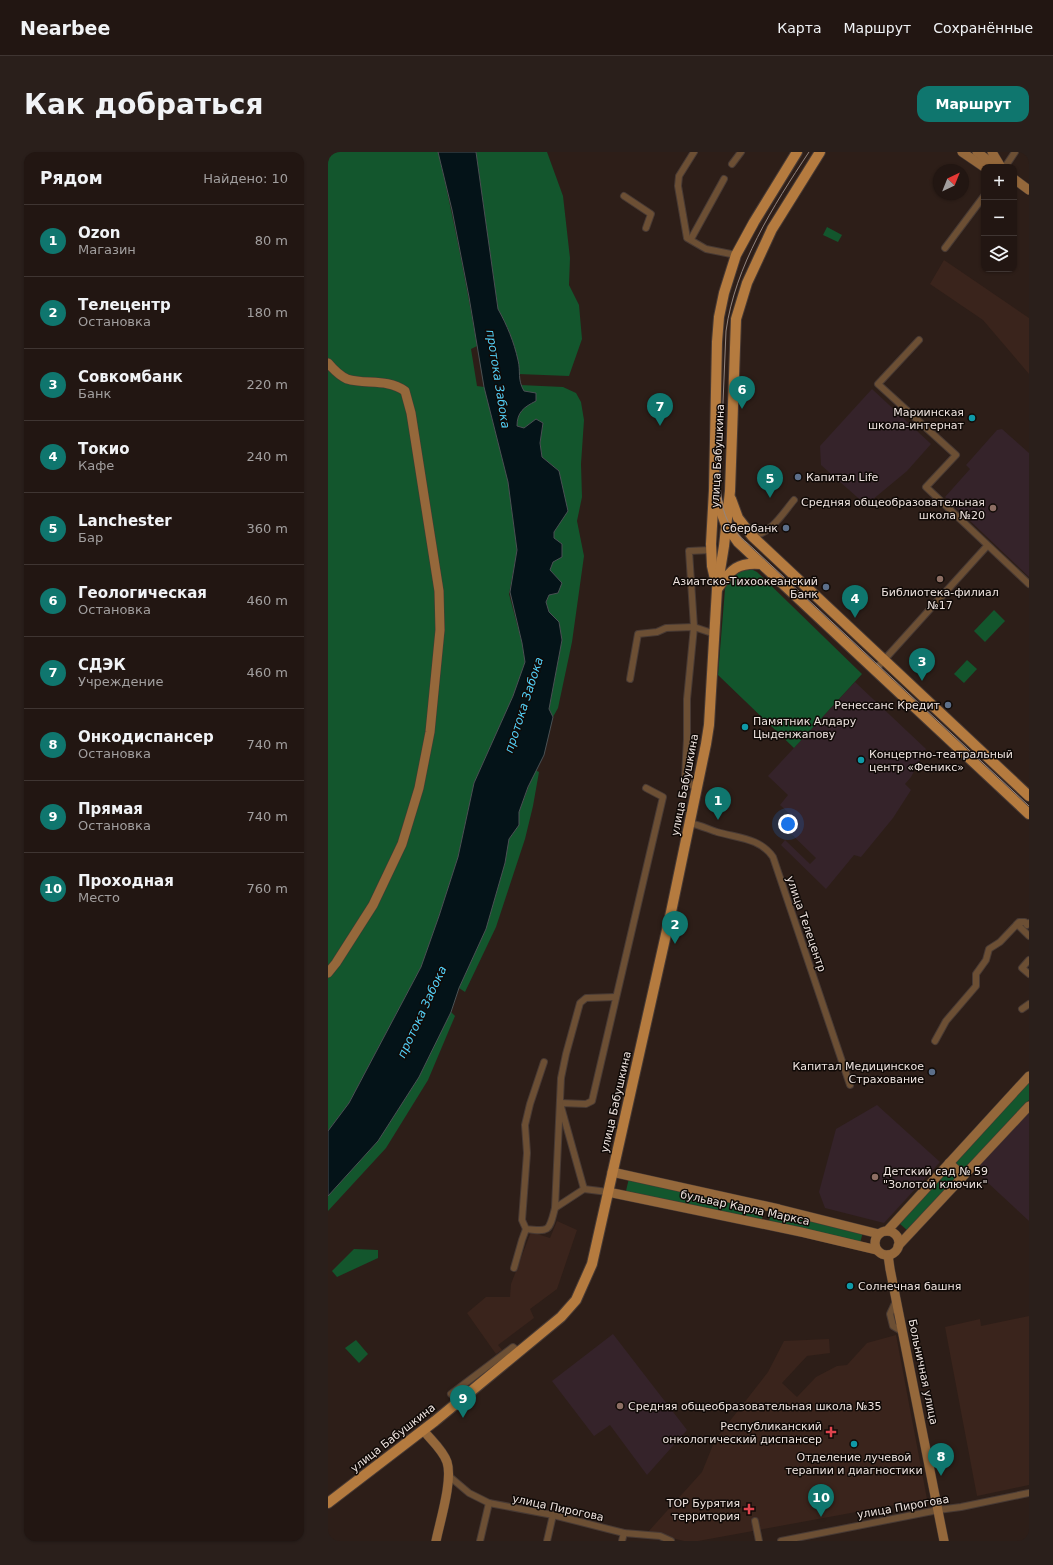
<!DOCTYPE html>
<html lang="ru">
<meta charset="utf-8">
<style>
:root{--surface:#221612;--page:#2a1f1b;--text:#f1f3f6;--muted:#a29f9f;--line:#3f3532;--accent:#0f766e}
body{margin:0;font-family:"DejaVu Sans",sans-serif;background:var(--page);color:var(--text)}
.controls{position:absolute;right:12px;top:12px;display:grid;overflow:hidden;border-radius:8px;box-shadow:0 1px 3px #0004}
.controls button{width:36px;height:36px;display:grid;place-items:center;padding:0;border:0;border-bottom:1px solid var(--line);background:var(--surface);color:var(--text);font:20px sans-serif}
.compass{position:absolute;left:605px;top:12px;width:36px;height:36px;border-radius:50%;background:var(--surface);box-shadow:0 1px 3px #0004;rotate:43deg}
.you{position:absolute;left:460px;top:672px;width:14px;height:14px;margin:-10px;border:3px solid #fff;border-radius:50%;background:#1a73e8;box-shadow:0 0 0 6px #1a73e833}
.badge{display:grid;place-items:center;width:26px;height:26px;border-radius:50%;background:var(--accent);color:#fff;font-size:13px;font-weight:700}
.pin{position:absolute;translate:-50% -33px;filter:drop-shadow(0 1px 2px #0008)}
.pin::after{content:'';position:absolute;top:21px;width:14px;height:12px;background:inherit;clip-path:polygon(0 0,100% 0,50% 100%)}
.list{margin:0;padding:0;list-style:none}
h2{display:flex;justify-content:space-between;align-items:center;height:52px;margin:0;padding:0 16px;font-size:17px}
h2 small{font-size:13px;font-weight:400;color:var(--muted)}
.list li{display:grid;grid-template-columns:26px 1fr auto;gap:12px;align-items:center;box-sizing:border-box;height:72px;padding:0 16px;border-top:1px solid var(--line)}
.list b{display:block;font-size:15px;white-space:nowrap}
.list p{margin:0;font-size:13px;white-space:nowrap;color:var(--muted)}
.list em{font-size:13px;font-style:normal;color:var(--muted)}
.icon{flex:none;width:22px;height:22px;fill:none;stroke:currentColor;stroke-width:2;stroke-linecap:round;stroke-linejoin:round}
.map{position:relative;flex:none;width:701px;height:1389px;overflow:hidden;border-radius:12px}
header{display:flex;align-items:center;gap:24px;box-sizing:border-box;height:56px;padding:0 20px;background:var(--surface);border-bottom:1px solid var(--line)}
header strong{font-size:19px}
nav{display:flex;gap:22px;margin-inline-start:auto;font-size:14px}
.intro{display:flex;align-items:center;justify-content:space-between;box-sizing:border-box;height:96px;padding:0 24px}
h1{margin:0;font-size:28px}
.button{padding:10px 18px;border-radius:12px;background:var(--accent);color:#fff;font-size:14px;font-weight:700}
main{display:flex;gap:24px;padding:0 24px}
aside{flex:1;background:var(--surface);border-radius:12px;box-shadow:0 1px 3px #0004}
.map>svg:first-child{display:block}
.built{fill:#3a241c}
.education{fill:#35232a}
.green{fill:#13562d}
.water{fill:#041318;stroke:#4a5154}
.lines{fill:none;stroke-linecap:round;stroke-linejoin:round}
.street-casing{stroke:#483a34;stroke-width:8}
.secondary-casing{stroke:#483a34;stroke-width:10}
.primary-casing{stroke:#483a34;stroke-width:12}
.street{stroke:#6c4f34;stroke-width:6}
.secondary{stroke:#95683b;stroke-width:9}
.primary{stroke:#b57b3f;stroke-width:10}
.tram{stroke:#928580;stroke-width:1}
.culture-dot{fill:#0f9aa8;stroke:#100a07;stroke-width:1.5}
.service-dot{fill:#5c6f8a;stroke:#100a07;stroke-width:1.5}
.education-dot{fill:#8d6e63;stroke:#100a07;stroke-width:1.5}
.health-dot{fill:#e0444e;stroke:#100a07;stroke-width:1.5}
.labels{text-anchor:middle;dominant-baseline:central;stroke-width:3;stroke-linejoin:round;paint-order:stroke}
.poi-label{font-size:11px;fill:#eee3df;stroke:#100a07;text-anchor:end}
.street-label{font-size:11px;fill:#eee3df;stroke:#100a07}
.water-label{font-size:12px;font-style:italic;fill:#53d1f9;stroke:#100a07}
</style>
<header>
<strong>Nearbee</strong>
<nav><a>Карта</a><a>Маршрут</a><a>Сохранённые</a></nav>
</header>
<div class="intro"><h1>Как добраться</h1><a class="button">Маршрут</a></div>
<main>
<aside>
<h2>Рядом<small>Найдено: 10</small></h2>
<ul class="list">
<li><span class="badge">1</span><div><b>Ozon</b><p>Магазин</p></div><em>80 m</em></li>
<li><span class="badge">2</span><div><b>Телецентр</b><p>Остановка</p></div><em>180 m</em></li>
<li><span class="badge">3</span><div><b>Совкомбанк</b><p>Банк</p></div><em>220 m</em></li>
<li><span class="badge">4</span><div><b>Токио</b><p>Кафе</p></div><em>240 m</em></li>
<li><span class="badge">5</span><div><b>Lanchester</b><p>Бар</p></div><em>360 m</em></li>
<li><span class="badge">6</span><div><b>Геологическая</b><p>Остановка</p></div><em>460 m</em></li>
<li><span class="badge">7</span><div><b>СДЭК</b><p>Учреждение</p></div><em>460 m</em></li>
<li><span class="badge">8</span><div><b>Онкодиспансер</b><p>Остановка</p></div><em>740 m</em></li>
<li><span class="badge">9</span><div><b>Прямая</b><p>Остановка</p></div><em>740 m</em></li>
<li><span class="badge">10</span><div><b>Проходная</b><p>Место</p></div><em>760 m</em></li>
</ul>
</aside>
<div class="map">
<svg width="701" height="1389" viewBox="0 0 701 1389">
<rect width="100%" height="100%" fill="#2d1e18"/>
<!-- built -->
<g class="built">
<path d="M616,108l85,58v56l-46,-54 -53,-36z"/>
<path d="M229,1069l20,9 -20,59 -27,20 4,9 -36,27 4,5 -6,4 -29,-41 19,-16h24l1,-13 20,-52 19,6z"/>
<path d="M701,1164v169l-52,11 -32,-169 35,-8 1,7z"/>
<path d="M568,1183l31,164 -229,42h-14l-36,-9 54,-60 13,-32 53,-68 16,-31 45,-2 1,14 -23,3 -25,27 15,14 19,-20 21,-11 10,-1 20,-22z"/>
</g>
<!-- education -->
<g class="education">
<path d="M544,237l59,55 -24,27 -41,34 -45,-40 -1,-19z"/>
<path d="M674,277l27,24v124l-84,-80 25,-28 -4,-4 31,-35z"/>
<path d="M527,530l71,67 -15,28 -6,7 6,6 -18,28 -32,39 -7,-2 -28,34 -45,-44 4,-5 25,24 6,-6 -35,-34 10,-9 -11,-10 8,-10 -20,-19z"/>
<path d="M549,953l63,57 -56,61 -59,-15 -6,-16 17,-63z"/>
<path d="M701,959v110l-55,-51z"/>
<path d="M285,1182l74,96 -40,45 -37,-50 -16,11 -42,-55z"/>
</g>
<!-- green -->
<g class="green">
<path d="M0,0h110c15,64 28,129 39,194l-6,3 6,37 7,1 24,95 9,68 -8,44 13,49 3,19 -12,34 -39,87 -16,74 -19,59 -18,51 -72,136 -21,28z"/>
<path d="M148,0h71l16,44 7,62 -1,27 10,20 3,34 -13,37 -51,-2c1,-23 -9,-45 -20,-65z"/>
<path d="M499,75l15,8 -4,7 -15,-7z"/>
<path d="M192,233l43,2 13,6 5,9 3,18 -3,44 1,33 -5,24 7,35 -12,86 -14,66 -5,9 -4,-8 13,-69 -3,-18 -10,-10 -3,-10 3,-7 1,-25 3,-8 1,-30 13,-21 -8,-40 -17,-14 -2,-14 3,-20 -7,-4 -12,9 -7,-2c0,-11 3,-10 6,-19 3,-7 1,-16 -3,-22z"/>
<path d="M421,416l8,4 105,102 -68,74 -76,-73 7,-86c6,-16 10,-16 24,-21z"/>
<path d="M666,458l11,11 -20,21 -11,-11z"/>
<path d="M639,508l10,9 -13,14 -10,-9z"/>
<path d="M207,618l4,2 -6,34 -8,33 -29,88 -31,65 -6,-4 27,-59 19,-66 4,-24 10,-14v-13z"/>
<path d="M123,860l4,4 -27,64 -42,68 -58,63v-15l50,-55 41,-64z"/>
<path d="M701,929v19l-65,70h-3l-7,-8z"/>
<path d="M621,1016l8,8 -49,55 -9,-8z"/>
<path d="M301,1026l135,32 -2,9 -2,1 -134,-29z"/>
<path d="M443,1059l92,21 -3,11 -91,-21z"/>
<path d="M26,1097l24,1v8l-41,19 -5,-6z"/>
<path d="M28,1188l12,14 -9,9 -14,-15z"/>
</g>
<!-- water -->
<path class="water" d="M110,0h38l22,157c9,16 16,33 20,51 3,12 -1,19 6,31l12,2v8c-12,6 -19,11 -19,25l7,2 12,-9 7,4 -3,20 2,14 17,14 9,40 -14,21v6l8,6v13l-9,5 -3,8 12,13 -4,10 -9,2 -3,7 3,10 10,10 3,18 -13,69 4,8 -9,38 -16,32 -9,25v13l-10,14 -4,24 -19,66 -27,59 -8,24 -32,65 -41,64 -50,55v-65l21,-28 72,-136 18,-51 19,-59 16,-74 39,-87 12,-34 -3,-19 -12,-51 7,-42 -9,-68 -24,-95 -15,-90 -17,-87z"/>
<g class="lines">
<!-- street casing -->
<g class="street-casing">
<g id="street">
<path d="M366,0l-15,24 -1,10 9,52 19,11 30,6"/>
<path d="M404,12l9,-12"/>
<path d="M677,15l10,-15"/>
<path d="M296,44l27,18 -5,14"/>
<path d="M363,87l33,-60"/>
<path d="M617,96l39,-52"/>
<path d="M591,188l-41,44 78,71 -30,32 103,97"/>
<path d="M424,384c19,-2 31,-23 42,-36"/>
<path d="M547,518l112,-124"/>
<path d="M302,527l8,-45 19,-2 9,-4 28,-1 21,7"/>
<path d="M368,636l-8,-6 -3,-5 2,-38v-40l7,-72 -5,-76 22,-1"/>
<path d="M362,671c9,2 18,6 27,9 21,6 43,6 56,25l77,228"/>
<path d="M689,772l12,12"/>
<path d="M701,808l-7,8 7,6"/>
<path d="M694,857l7,-5"/>
<path d="M607,889l11,-20 30,-35v-12l10,-14 3,-11 11,-7 19,-20h6l2,3 2,-2"/>
<path d="M216,910l-14,42 -5,21 2,28 -5,67 4,9c24,3 23,2 29,-21l29,-19 24,3"/>
<path d="M256,1037l-24,-86 26,1 6,-3 71,-304 -17,-9"/>
<path d="M227,1056l6,-130 5,-24 14,-51 6,-5 30,-1"/>
<path d="M186,1116l8,-28 4,-11"/>
<path d="M568,1149l-6,13 3,12 10,6"/>
<path d="M123,1242l62,-47 6,5"/>
<path d="M121,1324l20,17 20,10 64,12 71,18 36,3 11,5"/>
<path d="M427,1369l4,20"/>
<path d="M152,1389l9,-38"/>
<path d="M219,1389l6,-26"/>
<path d="M294,1389l2,-8"/>
<path d="M453,1389l157,-31 23,-3 68,-14"/>
</g>
</g>
<!-- secondary casing -->
<g class="secondary-casing">
<g id="secondary">
<path d="M634,0l22,15"/>
<path d="M649,0l20,15"/>
<path d="M664,0l9,15"/>
<path d="M686,27l15,11"/>
<path d="M0,211c5,6 12,13 19,16 19,6 39,-1 58,12l6,22 28,178 1,39 -10,102 -11,56 -17,56 -29,61 -37,58 -8,10"/>
<path d="M621,1011l14,13"/>
<path d="M284,1020l167,37 100,25"/>
<path d="M280,1040l193,40 76,18"/>
<path d="M559,1079l142,-155"/>
<circle cx="559" cy="1091" r="12"/>
<path d="M570,1094l131,-140"/>
<path d="M560,1103l2,14 54,272"/>
<path d="M95,1278c8,10 20,20 24,32 6,18 -7,59 -11,79"/>
</g>
</g>
<!-- primary casing -->
<g class="primary-casing">
<g id="primary">
<path d="M388,346l10,27 12,17 291,272"/>
<path d="M403,347l7,19 14,18 277,260"/>
<path d="M388,431l-4,-17 -1,-22 3,-54 3,-148 2,-25 5,-24 12,-38 18,-33 43,-70"/>
<path d="M390,436c13,-19 20,-26 43,-24"/>
<path d="M0,1351l107,-82 126,-104 15,-17 16,-36 79,-352 35,-168 3,-19 8,-136 7,-43 6,-55 6,-172 11,-36 25,-54 48,-77"/>
</g>
</g>
<!-- street -->
<use href="#street" class="street"/>
<!-- secondary -->
<use href="#secondary" class="secondary"/>
<!-- primary -->
<use href="#primary" class="primary"/>
<!-- tram -->
<path class="tram" d="M481,0c-36,54 -74,114 -83,179l-6,143c0,18 1,39 12,54 7,9 17,16 25,24l272,254"/>
</g>
<!-- markers -->
<g class="culture-dot">
<circle cx="644" cy="266" r="4"/>
<circle cx="417" cy="575" r="4"/>
<circle cx="533" cy="608" r="4"/>
<circle cx="522" cy="1134" r="4"/>
<circle cx="526" cy="1292" r="4"/>
</g>
<g class="service-dot">
<circle cx="470" cy="325" r="4"/>
<circle cx="458" cy="376" r="4"/>
<circle cx="498" cy="435" r="4"/>
<circle cx="620" cy="553" r="4"/>
<circle cx="604" cy="920" r="4"/>
</g>
<g class="education-dot">
<circle cx="665" cy="356" r="4"/>
<circle cx="612" cy="427" r="4"/>
<circle cx="547" cy="1025" r="4"/>
<circle cx="292" cy="1254" r="4"/>
</g>
<g class="health-dot">
<path d="M501 1274h4v4h4v4h-4v4h-4v-4h-4v-4h4z"/>
<path d="M419 1351h4v4h4v4h-4v4h-4v-4h-4v-4h4z"/>
</g>
<g class="labels">
<!-- poi labels -->
<g class="poi-label">
<text x="636" y="260">Мариинская<tspan x="636" dy="13">школа-интернат</tspan></text>
<text x="478" y="325" text-anchor="start">Капитал Life</text>
<text x="657" y="350">Средняя общеобразовательная<tspan x="657" dy="13">школа №20</tspan></text>
<text x="450" y="376">Сбербанк</text>
<text x="490" y="429">Азиатско-Тихоокеанский<tspan x="490" dy="13">Банк</tspan></text>
<text x="612" y="440" text-anchor="middle">Библиотека-филиал<tspan x="612" dy="13">№17</tspan></text>
<text x="612" y="553">Ренессанс Кредит</text>
<text x="425" y="569" text-anchor="start">Памятник Алдару<tspan x="425" dy="13">Цыденжапову</tspan></text>
<text x="541" y="602" text-anchor="start">Концертно-театральный<tspan x="541" dy="13">центр «Феникс»</tspan></text>
<text x="596" y="914">Капитал Медицинское<tspan x="596" dy="13">Страхование</tspan></text>
<text x="555" y="1019" text-anchor="start">Детский сад № 59<tspan x="555" dy="13">"Золотой ключик"</tspan></text>
<text x="530" y="1134" text-anchor="start">Солнечная башня</text>
<text x="300" y="1254" text-anchor="start">Средняя общеобразовательная школа №35</text>
<text x="494" y="1274">Республиканский<tspan x="494" dy="13">онкологический диспансер</tspan></text>
<text x="526" y="1305" text-anchor="middle">Отделение лучевой<tspan x="526" dy="13">терапии и диагностики</tspan></text>
<text x="412" y="1351">ТОР Бурятия<tspan x="412" dy="13">территория</tspan></text>
</g>
<!-- street labels -->
<g class="street-label">
<text transform="translate(390 304) rotate(-87)">улица Бабушкина</text>
<text transform="translate(357 633) rotate(-79)">улица Бабушкина</text>
<text transform="translate(478 772) rotate(71)">улица Телецентр</text>
<text transform="translate(288 950) rotate(-77)">улица Бабушкина</text>
<text transform="translate(417 1056) rotate(12)">бульвар Карла Маркса</text>
<text transform="translate(595 1220) rotate(78)">Больничная улица</text>
<text transform="translate(65 1286) rotate(-38)">улица Бабушкина</text>
<text transform="translate(575 1355) rotate(-10)">улица Пирогова</text>
<text transform="translate(230 1356) rotate(12)">улица Пирогова</text>
</g>
<!-- water labels -->
<g class="water-label">
<text transform="translate(170 227) rotate(81)">протока Забока</text>
<text transform="translate(196 553) rotate(-72)">протока Забока</text>
<text transform="translate(94 860) rotate(-65)">протока Забока</text>
</g>
</g>
</svg>
<div class="controls">
<button>+</button>
<button>−</button>
<button><svg class="icon" aria-label="layers" viewBox="0 0 24 24"><path d="M12 4l9 5-9 5-9-5zM3 14l9 5 9-5"/></svg></button>
</div>
<svg class="compass" viewBox="-18 -18 36 36"><path d="M0-13l5 13h-10z" fill="#e53935"/><path d="M0 13l5-13h-10z" fill="#a29f9f"/></svg>
<div class="you"></div>
<div class="pin badge" style="left:390px;top:668px">1</div>
<div class="pin badge" style="left:347px;top:792px">2</div>
<div class="pin badge" style="left:594px;top:529px">3</div>
<div class="pin badge" style="left:527px;top:466px">4</div>
<div class="pin badge" style="left:442px;top:346px">5</div>
<div class="pin badge" style="left:414px;top:257px">6</div>
<div class="pin badge" style="left:332px;top:274px">7</div>
<div class="pin badge" style="left:613px;top:1324px">8</div>
<div class="pin badge" style="left:135px;top:1266px">9</div>
<div class="pin badge" style="left:493px;top:1365px">10</div>
</div>
</main>
